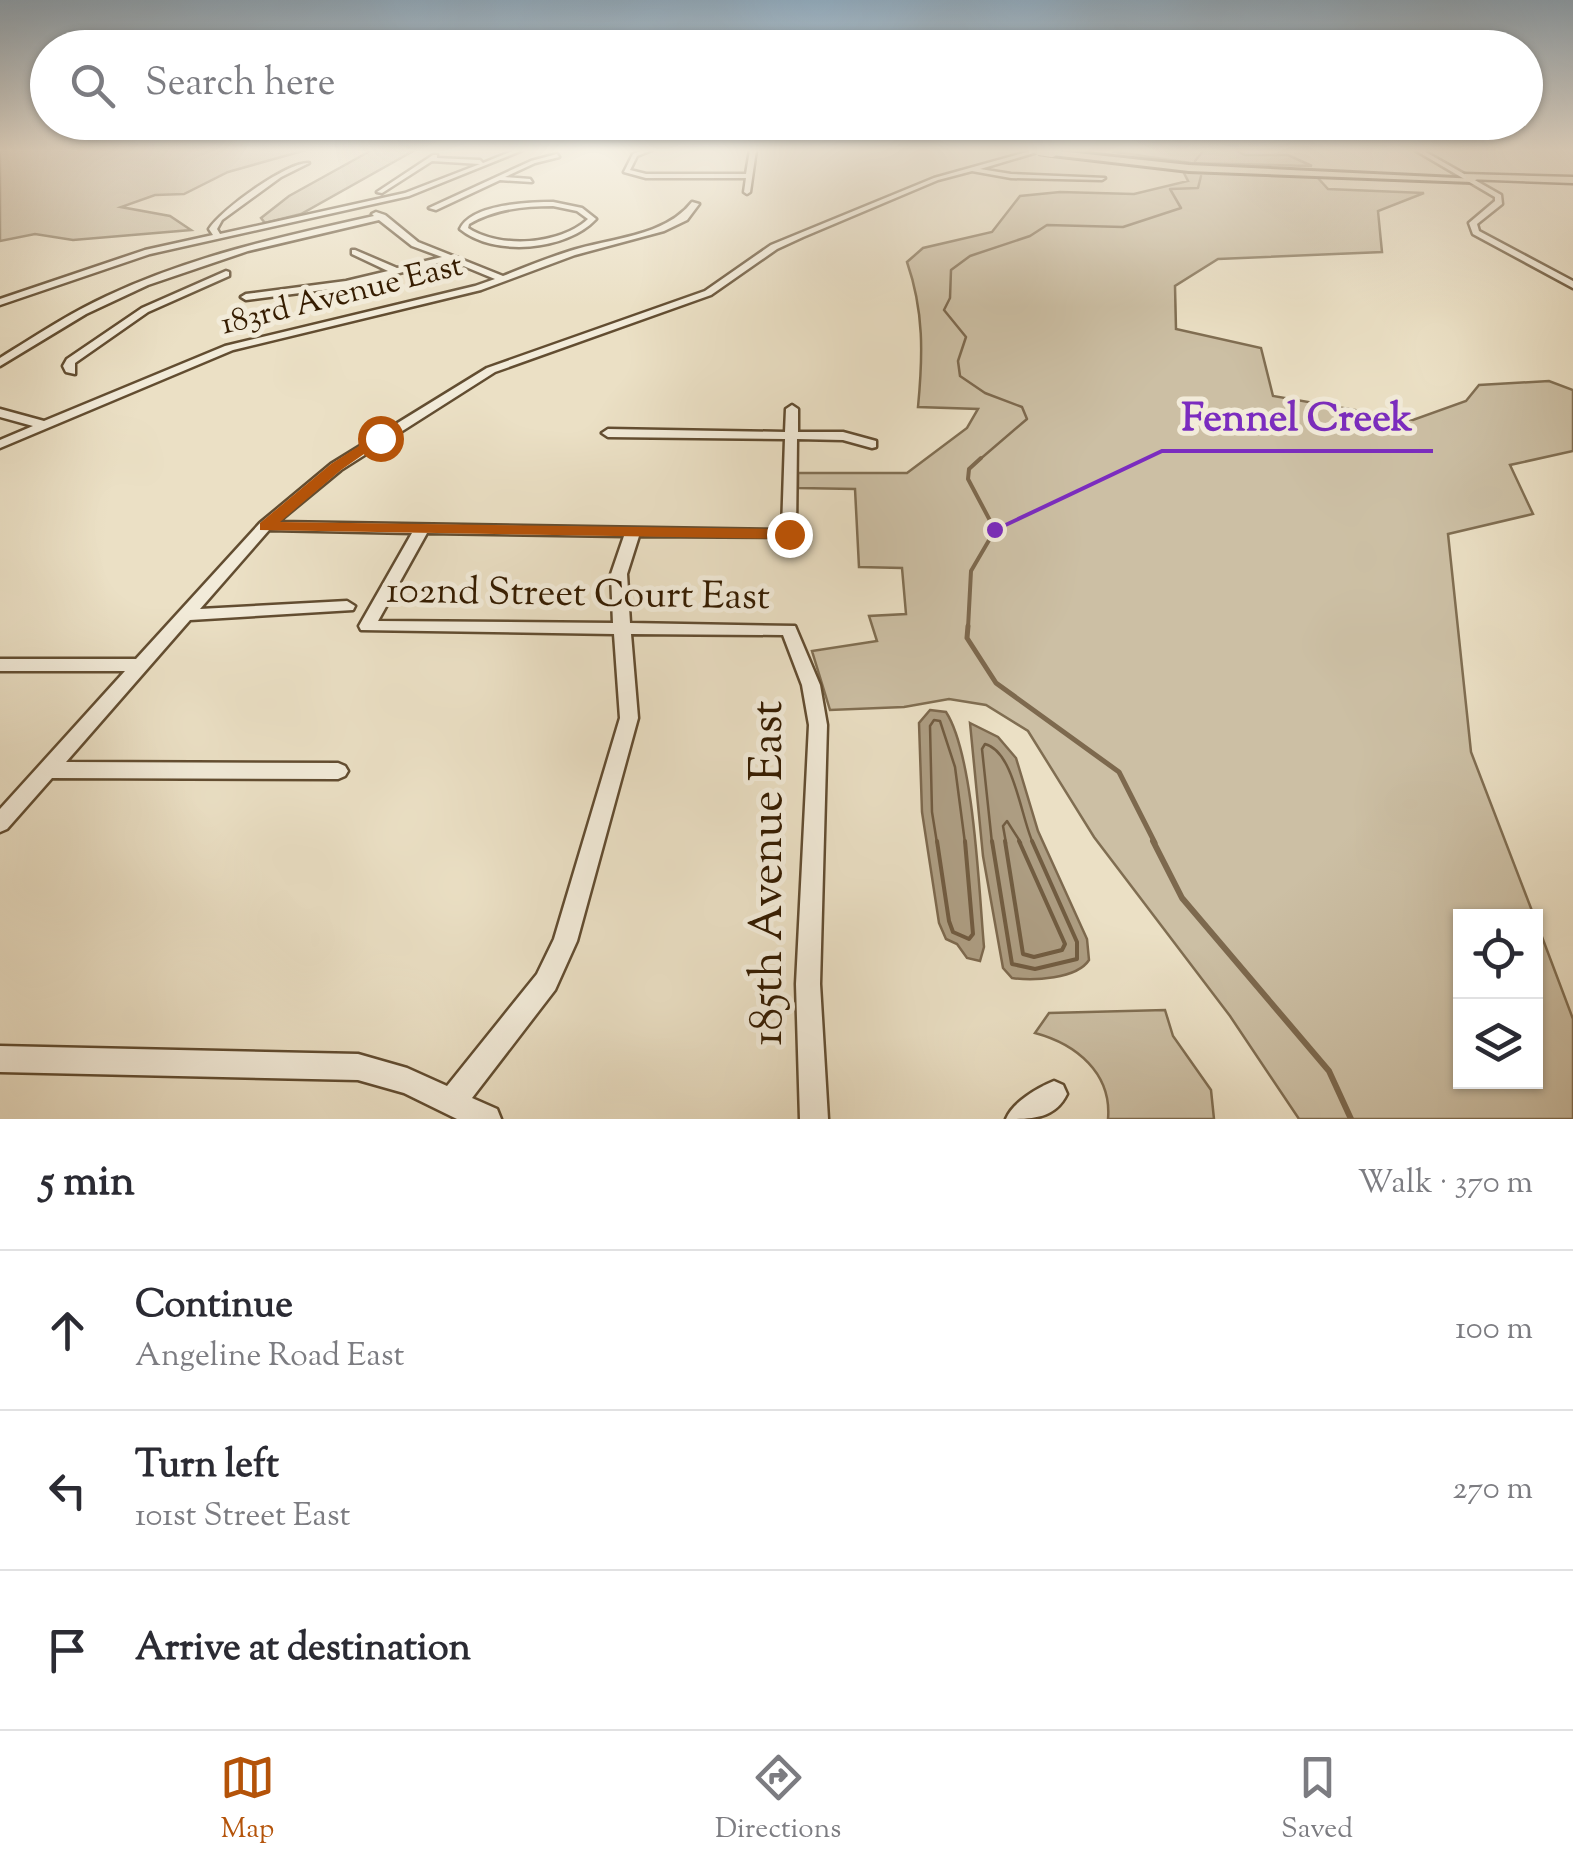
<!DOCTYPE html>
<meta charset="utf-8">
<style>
:root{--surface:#fff;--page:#f2f2f3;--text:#2b2b33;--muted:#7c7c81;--line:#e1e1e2;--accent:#b45309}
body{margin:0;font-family:"Sorts Mill Goudy",serif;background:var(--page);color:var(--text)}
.controls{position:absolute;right:30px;bottom:30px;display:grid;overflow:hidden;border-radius:0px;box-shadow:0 2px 8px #0004}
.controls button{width:90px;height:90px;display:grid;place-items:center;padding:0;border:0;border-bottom:2px solid var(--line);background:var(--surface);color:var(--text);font:50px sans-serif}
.stop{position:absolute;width:30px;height:30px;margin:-22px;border:8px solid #b45309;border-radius:50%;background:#fff}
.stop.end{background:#b45309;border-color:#fff;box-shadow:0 2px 10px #0008}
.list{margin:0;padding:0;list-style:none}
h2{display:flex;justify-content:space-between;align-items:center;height:130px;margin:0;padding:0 40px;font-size:42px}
h2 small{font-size:32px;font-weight:400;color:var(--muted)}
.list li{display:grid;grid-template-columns:65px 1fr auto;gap:30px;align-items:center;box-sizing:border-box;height:160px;padding:0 40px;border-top:2px solid var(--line)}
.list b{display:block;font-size:38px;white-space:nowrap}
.list p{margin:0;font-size:32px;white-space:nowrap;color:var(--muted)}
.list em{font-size:32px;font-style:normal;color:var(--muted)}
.icon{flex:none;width:55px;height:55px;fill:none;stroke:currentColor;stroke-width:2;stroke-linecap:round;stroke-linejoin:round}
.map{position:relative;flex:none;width:1573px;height:1119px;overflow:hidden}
.search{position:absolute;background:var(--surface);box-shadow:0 2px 8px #0004;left:30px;right:30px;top:30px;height:110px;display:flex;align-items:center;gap:25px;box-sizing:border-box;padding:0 35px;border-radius:55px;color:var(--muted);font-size:38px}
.sheet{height:610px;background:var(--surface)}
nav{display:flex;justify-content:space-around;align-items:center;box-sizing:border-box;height:140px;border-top:2px solid var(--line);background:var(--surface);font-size:28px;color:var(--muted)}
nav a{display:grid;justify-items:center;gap:5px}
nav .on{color:var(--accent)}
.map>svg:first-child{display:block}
.green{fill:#ccbfa4;stroke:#806e52;stroke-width:2.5}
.water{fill:#ad9d82;stroke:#7d694e;stroke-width:2.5}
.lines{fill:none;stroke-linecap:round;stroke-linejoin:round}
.shore-far1{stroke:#715c41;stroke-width:2.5}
.shore{stroke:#715c41;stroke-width:4}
.stream-far3{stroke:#7d694e;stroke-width:2.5}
.stream-far2{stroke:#7d694e;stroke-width:4}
.stream-far1{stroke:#7d694e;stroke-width:5}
.stream{stroke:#7d694e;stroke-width:6}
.minor-casing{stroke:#624d31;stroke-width:5}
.major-casing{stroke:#351c00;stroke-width:5}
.highway-casing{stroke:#351c00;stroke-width:6}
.minor{fill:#f2ebd9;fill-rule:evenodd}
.major{fill:#ebe0c5;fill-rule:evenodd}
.highway{fill:#ebe0c5;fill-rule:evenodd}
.highway-bridge-casing{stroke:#351c00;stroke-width:12;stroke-linecap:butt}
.highway-bridge{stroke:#ebe0c5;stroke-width:10}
.route{fill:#b45309}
.labels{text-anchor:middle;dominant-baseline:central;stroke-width:10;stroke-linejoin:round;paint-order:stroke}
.far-street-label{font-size:32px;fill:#351c00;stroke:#f2ebd9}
.street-label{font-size:38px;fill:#351c00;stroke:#f2ebd9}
.near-street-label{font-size:45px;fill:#351c00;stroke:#f2ebd9}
.leader{fill:none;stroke:#7b2cbf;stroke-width:4}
.callout-dot{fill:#7b2cbf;stroke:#f2ebd9;stroke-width:4}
.callout-label{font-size:40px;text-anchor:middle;font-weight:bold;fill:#7b2cbf;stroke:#f2ebd9;stroke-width:10;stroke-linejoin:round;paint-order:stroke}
</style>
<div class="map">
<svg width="1573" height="1119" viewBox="0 0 1573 1119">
<rect width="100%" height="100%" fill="#ebe0c5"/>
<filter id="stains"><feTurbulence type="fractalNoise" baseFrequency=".002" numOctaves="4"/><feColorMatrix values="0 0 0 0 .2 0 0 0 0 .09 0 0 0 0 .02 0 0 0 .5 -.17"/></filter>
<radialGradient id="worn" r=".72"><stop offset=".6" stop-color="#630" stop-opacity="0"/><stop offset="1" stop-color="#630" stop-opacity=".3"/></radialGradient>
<!-- green -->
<g class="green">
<path d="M0,150h306l-78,22 -44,22 -29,1 -34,12 49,9 21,14 -118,10 -38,-6 -35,7z"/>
<path d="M372,150h43l-114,64 -36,9 -4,-5 28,-22z"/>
<path d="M1118,150h117l10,5h43l24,11 -121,-3 -76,-11z"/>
<path d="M1183,171l134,6 11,12 96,4 -46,18 4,41 -164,7 -43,27 1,43 85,19 12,48 140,24 53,-19 13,-16 70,-4 24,9v61l-63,14 23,49 -85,20 23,218 63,164h-74v166h76v-161l37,98v100h-274l-69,-103 -136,-179 -66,-106 -42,-26 -37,-6 -45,8 -74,3 -18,-59 65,-10 -8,-25 37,-2 -4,-46 -43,-1 -4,-78 -57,-1v-15h109l60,-45 11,-19 -60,-2c5,-52 6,-96 -11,-145l16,-14 69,-16 28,-36 40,-4 74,2 54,-13z"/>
<path d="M1165,1010l8,26 38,54 3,29h-106c4,-46 -32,-75 -73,-86l14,-20z"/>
</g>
<!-- water -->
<g class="water">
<path d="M930,710l16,2c28,43 33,180 38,235l-4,14 -13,-3 -10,-14 -11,-5 -7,-16 -17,-111 -3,-89z"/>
<path d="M970,723l28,14 18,21 22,73 49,108 2,21c-12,19 -56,21 -77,18l-9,-10 -20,-112z"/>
</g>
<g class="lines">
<!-- shore-far1 -->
<g class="shore-far1">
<path d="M937,843l-5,-31 -2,-86 4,-6 6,1 15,46 10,76"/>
<path d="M992,843l-10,-94 3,-5c29,7 36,74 48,99"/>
<path d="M1006,843l-3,-17 4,-5 14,22"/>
</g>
<!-- shore -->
<g class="shore">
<path d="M937,841l12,80 4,11 16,7 4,-5 -8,-93"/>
<path d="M992,841l20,123 23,5 42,-10v-17l-45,-101"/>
<path d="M1005,841l18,113 11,3 28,-7 3,-6 -46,-103"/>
</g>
<!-- stream-far3 -->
<g class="stream-far3">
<path d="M1195,161l9,-11"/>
<path d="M978,461l49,-42 -5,-12 -37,-14 -25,-17 -2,-15 8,-24 -22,-27 6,-12 1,-28 19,-14 60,-20 17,-11 76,2 58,-19 -11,-19 28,-1 3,-12"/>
</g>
<!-- stream-far2 -->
<path class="stream-far2" d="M968,628l3,-57 24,-41 -27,-51 1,-10 12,-11"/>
<!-- stream-far1 -->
<path class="stream-far1" d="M968,626l-1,12 29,45 123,89 36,71"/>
<!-- stream -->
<path class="stream" d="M1153,841l29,57 147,173 22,48"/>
<!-- minor casing -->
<g class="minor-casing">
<g id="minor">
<path d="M515,150h8l-114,46 -259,58 -150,51v-6l145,-49 68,-15 -4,-6c13,-20 78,-67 100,-66l-28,14 -59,43 -5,9 3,5 185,-41 75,-29 -48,-3 -50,32 -5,-1 56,-37h4v3l43,2 3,3z"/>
<path d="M643,150h9l-15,6 -7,14 16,4h100l4,-24h6l-6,42 -3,2 -3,-2 2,-14h-100l-22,-6 9,-18z"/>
<path d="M1034,150h10l-64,19 31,5 94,4 -3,2 -91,-2 -39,-7 -34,9 -135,57 -26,12 -66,46 -216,77 -154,98 -63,52 504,8 3,-91 -177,-2 -6,-4 6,-4 177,3 1,-23 6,-4 6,4v23h45l33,9v6l-4,1 -29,-8 -46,-1 -1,95 -2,3 -155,-1 -12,38 3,49 165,3 25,59 7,40 -7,259 8,135h-28l-4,-135 13,-259 -7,-40 -19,-50 -152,-1 7,84 -61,223 -22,49 -83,108 25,11 4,10h-44l-53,-26 -46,-13 -358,-8v-26l358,8 49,14 40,18 90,-112 17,-35 66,-221 -6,-84 -253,-4 -2,-4 53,-93 -143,-3 -69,79 147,-8 8,5 -2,4 -163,10 -124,142 272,1 7,3 3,5 -3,5 -7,3 -286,-1 -45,51 -7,3v-23l125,-138h-125v-12h136l124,-136 71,-59 156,-96 218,-77 66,-46 163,-67zM427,533l197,3 -13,38 2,49 -235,-2z"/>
<path d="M1415,150h7l79,45 1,9 -25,20 2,7 94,50v7l-100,-54 -4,-11 26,-22v-4z"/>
<path d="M557,154l2,3 -24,6 -30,14 25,2 2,3 -32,-2 -64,30 -7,-2 102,-47z"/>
<path d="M553,202l29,6 14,11c-30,32 -102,38 -136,10 11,-25 69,-27 93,-27zM553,206l24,5 11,8c-28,26 -88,30 -120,9l1,-4c26,-15 55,-18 84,-18z"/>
<path d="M692,202l7,2 -12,16 -23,11 -89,24 -94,35 -248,60 -233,98v-8l33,-14 -33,-9v-8l44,12 181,-75 250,-60 20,-7 -46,-19 -103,27 -100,13 -5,-3 5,-3 100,-13 42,-10 -36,-17v-4h3l42,18 45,-11 -30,-11 -33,-26 -131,31 -100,34 -62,29 -86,52v-8c35,-22 70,-45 107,-62 85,-40 177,-60 267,-80l-2,-2 4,-2 9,3 33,27 85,34c22,-9 45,-18 67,-25 40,-13 95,-14 122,-49z"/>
<path d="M226,271l3,1v4l-81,36 -73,51v11l-9,-2 -3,-6 4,-7 75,-51z"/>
<path d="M1054,1081l9,4 4,9c-12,25 -35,25 -61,25 7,-17 31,-31 48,-38z"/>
</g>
</g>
<!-- major casing -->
<g class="major-casing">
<path id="major" d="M1464,174l109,3v6l-106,-4z"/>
</g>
<!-- highway casing -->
<g class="highway-casing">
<path id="highway" d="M1049,150l140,15 288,14 -5,3 -283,-11 -137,-16z"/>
</g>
<!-- minor -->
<use href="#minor" class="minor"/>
<!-- major -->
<use href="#major" class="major"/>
<!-- highway -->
<use href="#highway" class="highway"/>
<!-- highway-bridge casing -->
<g class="highway-bridge-casing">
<path id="highway-bridge" d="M1039,150l13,2"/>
</g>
<!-- highway-bridge -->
<use href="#highway-bridge" class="highway-bridge"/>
</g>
<!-- sky -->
<linearGradient id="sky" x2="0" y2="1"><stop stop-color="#90abbf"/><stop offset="0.49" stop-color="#f6f1e5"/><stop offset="1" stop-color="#f6f1e5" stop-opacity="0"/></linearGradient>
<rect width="1573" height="307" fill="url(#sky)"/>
<!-- route -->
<path class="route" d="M376,435l11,3 -46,32 -61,52 509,7 8,5 -8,5 -529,-9v-7l71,-59z"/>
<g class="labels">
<!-- far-street labels -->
<g class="far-street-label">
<text transform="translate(342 296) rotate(-14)">183rd Avenue East</text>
</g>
<!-- street labels -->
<g class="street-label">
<text transform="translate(578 596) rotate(1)">102nd Street Court East</text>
</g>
<!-- near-street labels -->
<g class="near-street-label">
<text transform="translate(770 873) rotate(-90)">185th Avenue East</text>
</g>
</g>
<!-- callouts -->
<path class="leader" d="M995 530L1162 451H1433"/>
<circle class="callout-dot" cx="995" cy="530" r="10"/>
<g class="callout-label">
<text x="1297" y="430">Fennel Creek</text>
</g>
<rect width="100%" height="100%" filter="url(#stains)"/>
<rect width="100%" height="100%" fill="url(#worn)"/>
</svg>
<div class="controls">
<button><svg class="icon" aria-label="locate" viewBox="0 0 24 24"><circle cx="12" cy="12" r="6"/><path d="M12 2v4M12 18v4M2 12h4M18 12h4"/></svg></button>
<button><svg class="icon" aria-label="layers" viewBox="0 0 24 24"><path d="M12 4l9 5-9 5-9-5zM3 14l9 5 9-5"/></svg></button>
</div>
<div class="stop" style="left:380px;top:438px"></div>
<div class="stop end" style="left:789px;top:534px"></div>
<div class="search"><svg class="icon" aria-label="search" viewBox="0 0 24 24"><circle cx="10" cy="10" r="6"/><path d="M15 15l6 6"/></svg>Search here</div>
</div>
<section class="sheet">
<h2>5 min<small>Walk · 370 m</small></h2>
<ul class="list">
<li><svg class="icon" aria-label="ahead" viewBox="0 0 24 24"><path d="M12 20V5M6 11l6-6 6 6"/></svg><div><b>Continue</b><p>Angeline Road East</p></div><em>100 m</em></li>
<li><svg class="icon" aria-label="left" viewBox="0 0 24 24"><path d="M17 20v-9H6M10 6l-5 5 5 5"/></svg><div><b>Turn left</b><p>101st Street East</p></div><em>270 m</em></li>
<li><svg class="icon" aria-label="arrive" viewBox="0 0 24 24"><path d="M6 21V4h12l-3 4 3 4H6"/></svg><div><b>Arrive at destination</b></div></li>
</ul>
</section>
<nav>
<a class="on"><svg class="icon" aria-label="map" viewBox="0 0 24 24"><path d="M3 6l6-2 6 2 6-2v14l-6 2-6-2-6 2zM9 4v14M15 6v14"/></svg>Map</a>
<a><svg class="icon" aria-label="directions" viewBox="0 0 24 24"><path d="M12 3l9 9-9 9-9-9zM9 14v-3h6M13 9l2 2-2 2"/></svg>Directions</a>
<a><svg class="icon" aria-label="saved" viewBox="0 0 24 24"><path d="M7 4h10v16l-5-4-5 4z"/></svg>Saved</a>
</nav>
